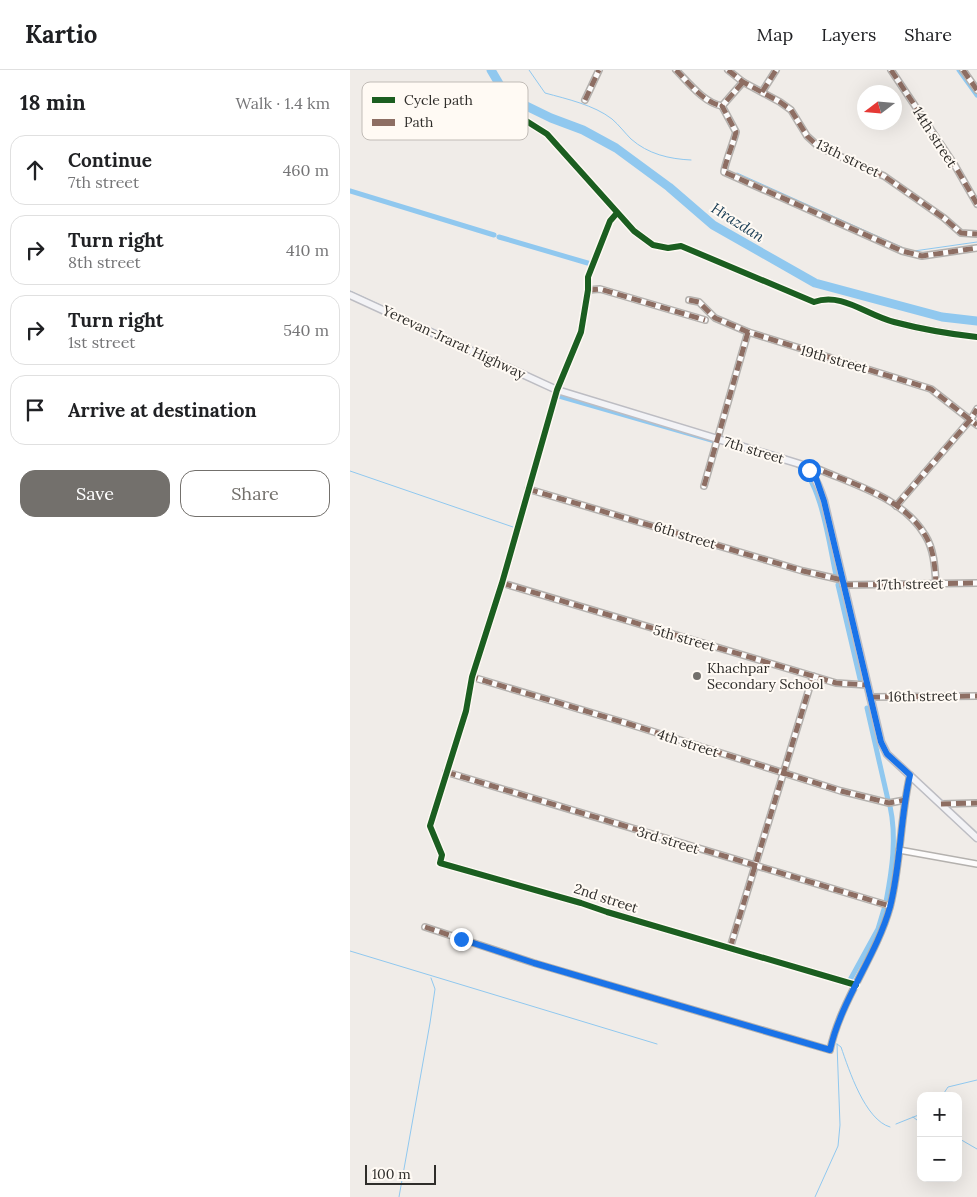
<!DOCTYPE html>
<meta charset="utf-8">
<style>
:root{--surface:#fff;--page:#f2f2f2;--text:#202124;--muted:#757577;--line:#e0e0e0;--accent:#73706c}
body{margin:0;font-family:Lora,serif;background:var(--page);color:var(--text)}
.controls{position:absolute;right:15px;bottom:15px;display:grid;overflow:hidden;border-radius:10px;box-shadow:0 5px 20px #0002}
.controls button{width:45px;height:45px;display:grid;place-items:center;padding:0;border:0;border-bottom:1px solid var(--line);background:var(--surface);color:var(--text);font:25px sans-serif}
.compass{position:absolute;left:507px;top:15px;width:45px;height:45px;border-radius:50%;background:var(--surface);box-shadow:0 5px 20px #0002;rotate:254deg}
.scale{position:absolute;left:15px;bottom:12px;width:71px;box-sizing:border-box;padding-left:5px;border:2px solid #2f2d2a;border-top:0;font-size:14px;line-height:18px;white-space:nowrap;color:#2f2d2a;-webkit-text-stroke:4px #fffaf4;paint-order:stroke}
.stop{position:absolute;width:15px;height:15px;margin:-11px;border:4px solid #1a73e8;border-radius:50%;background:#fff}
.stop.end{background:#1a73e8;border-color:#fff;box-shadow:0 1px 5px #0008}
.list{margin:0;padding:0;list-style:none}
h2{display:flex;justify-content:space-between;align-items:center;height:65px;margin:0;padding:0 20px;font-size:21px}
h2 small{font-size:16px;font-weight:400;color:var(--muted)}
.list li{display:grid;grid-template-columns:32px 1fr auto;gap:15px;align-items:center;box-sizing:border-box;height:70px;margin:0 10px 10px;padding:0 10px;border:1px solid var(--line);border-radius:15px}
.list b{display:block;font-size:19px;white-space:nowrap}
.list p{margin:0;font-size:16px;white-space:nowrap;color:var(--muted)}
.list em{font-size:16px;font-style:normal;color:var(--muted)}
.actions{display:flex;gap:10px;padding:15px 20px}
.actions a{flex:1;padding:11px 0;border:1px solid var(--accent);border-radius:15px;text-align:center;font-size:18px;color:var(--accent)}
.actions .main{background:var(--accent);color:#fff}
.icon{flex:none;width:28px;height:28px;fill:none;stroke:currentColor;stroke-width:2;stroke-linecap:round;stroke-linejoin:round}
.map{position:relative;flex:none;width:627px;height:1127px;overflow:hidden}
header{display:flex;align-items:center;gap:30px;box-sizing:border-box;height:70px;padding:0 25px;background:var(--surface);border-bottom:1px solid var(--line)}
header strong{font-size:24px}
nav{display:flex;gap:28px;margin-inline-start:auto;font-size:18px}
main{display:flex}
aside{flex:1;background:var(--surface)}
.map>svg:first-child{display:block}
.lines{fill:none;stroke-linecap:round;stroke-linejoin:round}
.stream{stroke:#90c8ef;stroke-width:1}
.canal{stroke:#90c8ef;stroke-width:5}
.river{stroke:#90c8ef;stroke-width:9}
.minor-casing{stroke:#b4b1ae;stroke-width:8}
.major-casing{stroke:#bdbdc3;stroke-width:9}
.minor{stroke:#fdfcfc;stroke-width:5}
.major{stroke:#f3f3f6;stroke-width:6}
.quiet{stroke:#8d6e63;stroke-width:5;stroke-dasharray:10 5;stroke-linecap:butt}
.cycleway-casing{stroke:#fffaf4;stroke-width:9}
.cycleway{stroke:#1b5e20;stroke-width:6}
.route{stroke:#1a73e8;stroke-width:6}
.poi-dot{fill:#73706c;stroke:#fffaf4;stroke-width:2}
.labels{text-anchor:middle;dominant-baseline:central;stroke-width:4;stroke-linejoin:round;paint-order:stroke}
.street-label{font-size:14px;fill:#2f2d2a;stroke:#fffaf4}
.poi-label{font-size:14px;fill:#2f2d2a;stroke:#fffaf4;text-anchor:start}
.water-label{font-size:15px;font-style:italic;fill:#183b53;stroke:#fffaf4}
.key{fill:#fffaf4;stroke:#c1bcb7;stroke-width:1}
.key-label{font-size:14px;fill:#2f2d2a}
</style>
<header>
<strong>Kartio</strong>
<nav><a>Map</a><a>Layers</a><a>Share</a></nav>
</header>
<main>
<aside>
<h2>18 min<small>Walk · 1.4 km</small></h2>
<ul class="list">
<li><svg class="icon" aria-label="ahead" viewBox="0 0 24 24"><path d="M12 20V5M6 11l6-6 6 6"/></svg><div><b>Continue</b><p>7th street</p></div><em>460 m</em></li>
<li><svg class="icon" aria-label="right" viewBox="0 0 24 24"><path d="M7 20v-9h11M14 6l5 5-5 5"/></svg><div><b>Turn right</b><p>8th street</p></div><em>410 m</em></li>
<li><svg class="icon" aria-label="right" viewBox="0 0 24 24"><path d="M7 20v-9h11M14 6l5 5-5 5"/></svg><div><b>Turn right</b><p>1st street</p></div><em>540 m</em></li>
<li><svg class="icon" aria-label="arrive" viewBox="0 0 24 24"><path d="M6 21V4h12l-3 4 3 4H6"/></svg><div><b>Arrive at destination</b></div></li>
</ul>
<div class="actions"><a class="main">Save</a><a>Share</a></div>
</aside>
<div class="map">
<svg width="627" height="1127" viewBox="0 0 627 1127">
<rect width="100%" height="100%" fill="#f0ece8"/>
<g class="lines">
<!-- stream -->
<g class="stream">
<path d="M179,0l16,23c22,6 49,12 67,26 7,6 13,14 19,20 17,15 38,20 60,21"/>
<path d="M387,103l171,77"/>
<path d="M564,181l63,-9"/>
<path d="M0,221l204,94"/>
<path d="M0,401l163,56"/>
<path d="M0,881l307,93"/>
<path d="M487,974l4,3c8,23 24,73 49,80"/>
<path d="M592,1026l6,-9 29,-7"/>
<path d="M563,1047l8,6"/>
<path d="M546,1054l25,-10"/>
<path d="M608,1068l19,11"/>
<path d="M49,1127l31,-174 5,-34 -4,-11"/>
<path d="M465,1127l23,-51 2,-21 -3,-81"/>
</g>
<!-- canal -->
<g class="canal">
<path d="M609,0l18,25"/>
<path d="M0,121l144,44"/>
<path d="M149,167l92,27"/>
<path d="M209,326l156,45"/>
<path d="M447,395c24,12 33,84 39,110"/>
<path d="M488,515l22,94"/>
<path d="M517,638l21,92"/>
<path d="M536,832c6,-32 11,-64 4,-96"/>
<path d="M500,910l28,-51 6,-20"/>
</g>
<!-- river -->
<path class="river" d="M141,0l10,17 13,13 37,18 32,12 33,18 53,39 44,38 102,58 127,34 35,4"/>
<!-- minor casing -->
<g class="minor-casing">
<g id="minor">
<path d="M326,0c12,12 28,33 46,36"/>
<path d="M378,0l15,12 37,20 11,8 16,26 12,11 65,29 60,42 17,15 16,1"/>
<path d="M541,0l63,94 23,40"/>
<path d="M613,0l14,20"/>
<path d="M393,12l-21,24 14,26c-2,9 -12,34 -12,40l178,79 20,5 55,-8"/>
<path d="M412,22l14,-22"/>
<path d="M235,30l14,-30"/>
<path d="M146,32l51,32 87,97 19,14 15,3 13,-2 133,56c28,-10 52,13 80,20 27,7 55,12 83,15"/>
<path d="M267,143l-7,8 -22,56v13l-7,42 -24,58 -55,193 -30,94 -6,34 -36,115 12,29 -2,8 141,40 26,9 249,73"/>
<path d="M238,220l12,-1 105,31"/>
<path d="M339,230l10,2 16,16 33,14 183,57 46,36"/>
<path d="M459,400l9,-1c37,16 85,29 107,66 9,14 10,33 11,49"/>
<path d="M354,416l44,-154"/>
<path d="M178,419l275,82 39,9"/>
<path d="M546,436l75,-87 6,-10"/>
<path d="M152,513l334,100 31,2"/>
<path d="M493,515l134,-2"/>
<path d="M122,607l157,47 212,67 48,12 16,-3"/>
<path d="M520,627l107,-1"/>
<path d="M96,702l444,134"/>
<path d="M591,734l36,-1"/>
<path d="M549,780l78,14"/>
<path d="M75,857l109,36 296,87c11,-51 46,-93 60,-143 11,-43 10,-89 20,-132"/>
<path d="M380,878l83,-272"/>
</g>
</g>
<!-- major casing -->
<g class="major-casing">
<path id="major" d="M0,225l207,95 246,75c12,10 16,21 21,36l57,241 6,12 90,84"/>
</g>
<!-- minor -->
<use href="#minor" class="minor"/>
<!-- major -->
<use href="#major" class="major"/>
<!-- quiet -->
<g class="quiet">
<path d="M326,0c12,12 28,33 46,36"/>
<path d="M378,0l15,12 37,20 11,8 16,26 12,11 65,29 60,42 17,15 16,1"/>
<path d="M541,0l63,94 23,40"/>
<path d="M613,0l14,20"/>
<path d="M393,12l-21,24 14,26c-2,9 -12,34 -12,40l178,79 20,5 55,-8"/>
<path d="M412,22l14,-22"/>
<path d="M235,30l14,-30"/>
<path d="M238,220l12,-1 105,31"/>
<path d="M339,230l10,2 16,16 33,14 183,57 46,36"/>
<path d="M459,400l9,-1c37,16 85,29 107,66 9,14 10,33 11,49"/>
<path d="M354,416l44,-154"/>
<path d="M178,419l275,82 39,9"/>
<path d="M546,436l75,-87 6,-10"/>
<path d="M152,513l334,100 31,2"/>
<path d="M493,515l134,-2"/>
<path d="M122,611v-4l157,47 212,67 48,12 16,-3"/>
<path d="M520,627l107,-1"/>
<path d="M96,702l444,134"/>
<path d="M591,734l36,-1"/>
<path d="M75,857l109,36 296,87"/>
<path d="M380,878l83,-272"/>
</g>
<!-- cycleway casing -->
<g class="cycleway-casing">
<g id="cycleway">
<path d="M146,32l51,32 87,97 19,14 15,3 13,-2 133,56c28,-10 52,13 80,20 27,7 55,12 83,15"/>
<path d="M267,143l-7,8 -22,56v13l-7,42 -24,58 -55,193 -30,94 -6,34 -36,115 12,29 -2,8 141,40 26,9 249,73"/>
</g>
</g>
<!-- cycleway -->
<use href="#cycleway" class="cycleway"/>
</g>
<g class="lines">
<!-- route -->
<path class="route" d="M111,869l73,24 296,87c11,-50 46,-93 60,-143 11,-43 10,-89 20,-132l-23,-21 -6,-12 -57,-241 -8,-23 -7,-8"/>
</g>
<!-- markers -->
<circle class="poi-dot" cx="347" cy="606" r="5"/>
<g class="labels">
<!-- street labels -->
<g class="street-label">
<text transform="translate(585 67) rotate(57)">14th street</text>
<text transform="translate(498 88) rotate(26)">13th street</text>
<text transform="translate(104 272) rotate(25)">Yerevan-Jrarat Highway</text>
<text transform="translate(484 289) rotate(16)">19th street</text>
<text transform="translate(404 380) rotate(17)">7th street</text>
<text transform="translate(335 465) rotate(17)">6th street</text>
<text transform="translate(560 514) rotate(-1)">17th street</text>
<text transform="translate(334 568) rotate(16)">5th street</text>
<text transform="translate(573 626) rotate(-1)">16th street</text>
<text transform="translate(338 673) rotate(18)">4th street</text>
<text transform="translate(318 770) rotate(17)">3rd street</text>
<text transform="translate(256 828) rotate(18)">2nd street</text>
</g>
<!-- poi labels -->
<g class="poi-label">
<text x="357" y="598">Khachpar<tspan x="357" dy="16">Secondary School</tspan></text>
</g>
<!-- water labels -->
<g class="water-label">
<text transform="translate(388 152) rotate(32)">Hrazdan</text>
</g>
</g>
<!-- legend -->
<rect x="12" y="12" width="166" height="58" rx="8" class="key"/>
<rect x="22" y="27" width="23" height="6" fill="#1b5e20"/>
<rect x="22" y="49" width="23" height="7" fill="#8d6e63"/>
<g class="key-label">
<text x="54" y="35">Cycle path</text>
<text x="54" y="57">Path</text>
</g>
</svg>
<div class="controls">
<button>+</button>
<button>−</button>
</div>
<svg class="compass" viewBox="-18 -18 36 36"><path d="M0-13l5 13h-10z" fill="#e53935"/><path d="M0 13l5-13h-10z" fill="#757577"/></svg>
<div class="scale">100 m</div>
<div class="stop" style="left:459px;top:400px"></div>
<div class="stop end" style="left:111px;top:869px"></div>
</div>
</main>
